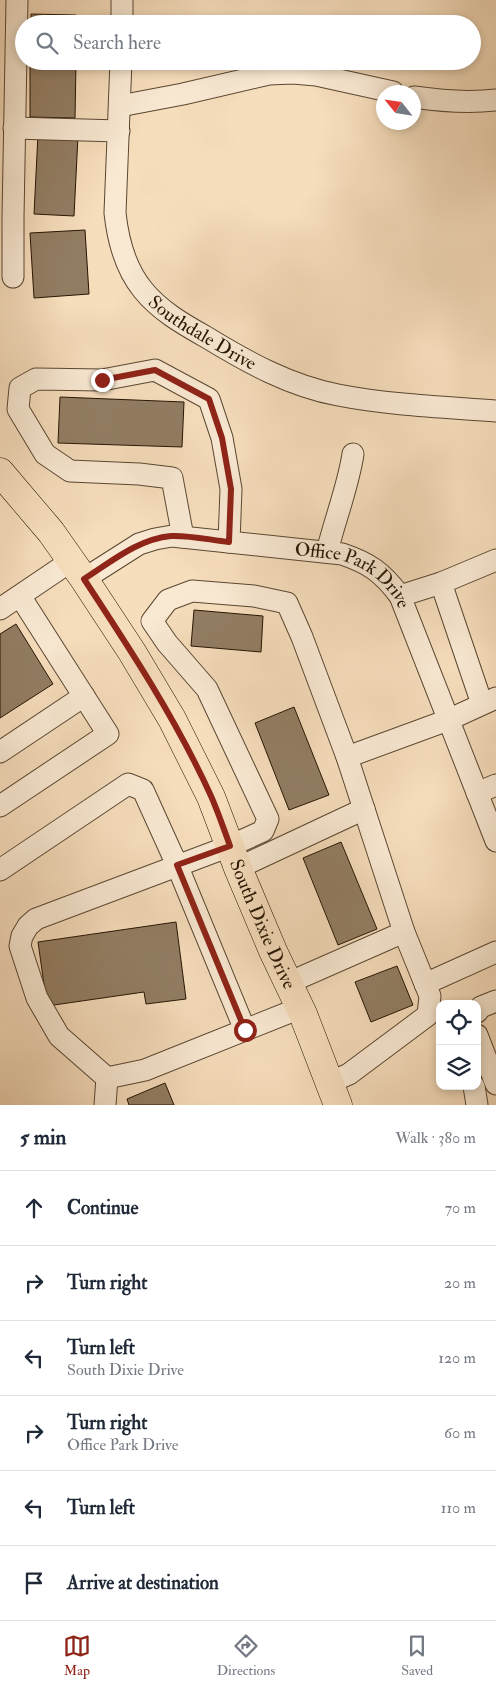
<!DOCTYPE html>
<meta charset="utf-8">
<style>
:root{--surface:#fff;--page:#f2f2f3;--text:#1f2937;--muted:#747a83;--line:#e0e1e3;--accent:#8f2418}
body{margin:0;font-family:"IM FELL Double Pica",serif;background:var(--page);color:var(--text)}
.controls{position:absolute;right:15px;bottom:15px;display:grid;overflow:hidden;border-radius:10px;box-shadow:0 2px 8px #0003}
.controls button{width:45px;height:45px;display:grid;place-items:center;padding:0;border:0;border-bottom:1px solid var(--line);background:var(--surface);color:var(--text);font:25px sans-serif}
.compass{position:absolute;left:376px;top:85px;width:45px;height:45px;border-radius:50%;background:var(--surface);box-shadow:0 2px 8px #0003;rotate:300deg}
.stop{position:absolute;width:15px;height:15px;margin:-11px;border:4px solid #8f2418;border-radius:50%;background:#fff}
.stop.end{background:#8f2418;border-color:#fff;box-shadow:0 1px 5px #0008}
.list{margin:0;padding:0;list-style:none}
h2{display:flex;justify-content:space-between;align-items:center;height:65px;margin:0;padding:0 20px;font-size:21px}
h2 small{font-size:16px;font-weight:400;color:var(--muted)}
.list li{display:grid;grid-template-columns:32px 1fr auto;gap:15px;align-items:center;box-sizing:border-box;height:75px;padding:0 20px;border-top:1px solid var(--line)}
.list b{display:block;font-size:19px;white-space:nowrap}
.list p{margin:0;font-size:16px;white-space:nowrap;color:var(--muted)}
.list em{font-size:16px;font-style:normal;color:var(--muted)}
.icon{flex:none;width:28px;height:28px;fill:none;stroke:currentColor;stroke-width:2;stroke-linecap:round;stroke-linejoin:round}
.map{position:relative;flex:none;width:496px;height:1105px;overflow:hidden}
.search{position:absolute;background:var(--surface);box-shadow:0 2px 8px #0003;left:15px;right:15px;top:15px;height:55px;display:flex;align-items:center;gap:12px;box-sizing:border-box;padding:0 18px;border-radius:28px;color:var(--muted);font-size:19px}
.sheet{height:515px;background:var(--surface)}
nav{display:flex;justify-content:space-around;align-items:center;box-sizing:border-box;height:70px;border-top:1px solid var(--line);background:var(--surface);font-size:14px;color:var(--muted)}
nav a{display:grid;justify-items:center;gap:2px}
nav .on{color:var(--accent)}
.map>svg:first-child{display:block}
.building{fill:#927d63;stroke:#261503}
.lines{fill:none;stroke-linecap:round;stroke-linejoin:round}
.minor-casing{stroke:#5a4731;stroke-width:23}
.major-casing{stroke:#261503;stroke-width:29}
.minor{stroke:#f9e9d3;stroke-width:21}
.major{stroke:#f6ddbc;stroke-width:28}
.route{stroke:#8f2418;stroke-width:6}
.labels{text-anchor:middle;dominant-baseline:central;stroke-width:4;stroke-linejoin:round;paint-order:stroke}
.street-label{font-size:19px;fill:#261503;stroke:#f9e9d3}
</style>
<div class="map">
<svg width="496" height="1105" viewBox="0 0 496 1105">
<rect width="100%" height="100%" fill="#f6ddbc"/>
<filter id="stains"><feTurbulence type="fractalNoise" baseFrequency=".004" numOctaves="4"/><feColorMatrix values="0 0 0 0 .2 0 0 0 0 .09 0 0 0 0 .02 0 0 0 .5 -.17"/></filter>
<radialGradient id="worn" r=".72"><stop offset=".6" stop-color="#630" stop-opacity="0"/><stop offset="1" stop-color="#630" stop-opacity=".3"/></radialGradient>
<!-- building -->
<g class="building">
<path d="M31,14l45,1v9h-45z"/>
<path d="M30,61h46l-1,57 -45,-1z"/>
<path d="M38,134l40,2 -4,80 -40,-2z"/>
<path d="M85,230l4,64 -55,4 -4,-65z"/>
<path d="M60,397l124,5 -2,45 -124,-4z"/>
<path d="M194,610l69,6 -2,36 -70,-6z"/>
<path d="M16,624l37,60 -53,34v-84z"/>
<path d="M294,707l35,88 -40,15 -34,-87z"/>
<path d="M341,842l36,87 -39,16 -35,-87z"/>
<path d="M176,922l10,77 -40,5 -2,-12 -97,14 -9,-64z"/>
<path d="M397,966l16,39 -42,17 -16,-40z"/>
<path d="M165,1083l9,22h-45l-2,-6z"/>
</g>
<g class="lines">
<!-- minor casing -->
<g class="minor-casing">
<g id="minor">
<path d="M122,24v-24"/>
<path id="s1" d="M121,61l-6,152c3,28 10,55 28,77 17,21 40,34 63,47 41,25 84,49 132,58 51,10 105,12 158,16"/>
<path d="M414,97c27,4 54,6 82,3"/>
<path d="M120,106l63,-12 86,-20 24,-1 23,2 77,17"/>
<path d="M14,128l105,3"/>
<path d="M13,277v-60l4,-217"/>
<path d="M183,537l-11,-59 -33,-4 -69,-3 -25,-17 -27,-45 2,-21 16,-9 66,1 53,-10 54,29 13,39 9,51 -2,53"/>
<path d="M327,552c8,-33 21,-65 26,-98"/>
<path id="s2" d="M84,579l55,-35 16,-5 17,-3 170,18c27,9 40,18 58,42l96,245"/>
<path d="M441,583l41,121"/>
<path d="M400,596l41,-13 55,-23"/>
<path d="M0,609l71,-48"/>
<path d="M0,752l84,-56"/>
<path d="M347,757l101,-37 48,-22"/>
<path d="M477,793l19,-8"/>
<path d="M0,806l108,-72 -88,-138"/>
<path d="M238,868l126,-59"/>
<path d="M0,870l128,-86 15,6 34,75 68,165"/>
<path d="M288,983l116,-51"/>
<path d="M425,984l71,-32"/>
<path d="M300,1008l-155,62 -38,8 -48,-42 -22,-38 -17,-52 2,-10 6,-10 8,-7 194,-73 33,-15 5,-12 -61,-130 -40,-46 -15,-22 16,-21 24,-9 62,5 33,7 15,34 45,120 57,175 26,64 -2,19 -79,59 -20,9"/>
<path d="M477,1012l4,-5 15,-6"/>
<path d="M477,1035l19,49"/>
<path d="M474,1086l3,19"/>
<path d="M105,1105l2,-27"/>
</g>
</g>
<!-- major casing -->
<g class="major-casing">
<g id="major">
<path id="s3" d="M0,472l51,60 33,47 48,73 40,67 39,78 27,71 35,83 30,63 35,91"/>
</g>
</g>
<!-- minor -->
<use href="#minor" class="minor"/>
<!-- major -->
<use href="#major" class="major"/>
</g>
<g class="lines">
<!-- route -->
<path class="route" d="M102,380l53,-10 54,29 13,39 9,51 -2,53c-19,-2 -40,-7 -58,-6 -33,3 -60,26 -87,43 46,70 92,140 127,217 7,16 13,33 19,50l-53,19 68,165"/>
</g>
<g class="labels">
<!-- street labels -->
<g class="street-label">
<text stroke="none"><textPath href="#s1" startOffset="309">Southdale Drive</textPath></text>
<text stroke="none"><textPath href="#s2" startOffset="289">Office Park Drive</textPath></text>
<text stroke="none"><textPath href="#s3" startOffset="526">South Dixie Drive</textPath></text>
</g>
</g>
<rect width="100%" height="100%" filter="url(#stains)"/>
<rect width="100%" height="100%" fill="url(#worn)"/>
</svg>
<div class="controls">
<button><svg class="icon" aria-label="locate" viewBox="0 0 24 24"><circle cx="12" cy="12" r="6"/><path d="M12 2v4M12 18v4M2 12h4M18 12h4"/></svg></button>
<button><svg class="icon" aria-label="layers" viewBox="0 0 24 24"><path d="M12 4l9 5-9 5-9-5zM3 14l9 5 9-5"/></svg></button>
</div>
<svg class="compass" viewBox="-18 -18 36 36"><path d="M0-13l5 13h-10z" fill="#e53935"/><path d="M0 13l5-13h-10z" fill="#747a83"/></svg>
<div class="stop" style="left:245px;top:1030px"></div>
<div class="stop end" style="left:102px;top:380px"></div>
<div class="search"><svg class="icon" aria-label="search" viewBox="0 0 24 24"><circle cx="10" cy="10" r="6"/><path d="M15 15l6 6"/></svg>Search here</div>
</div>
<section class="sheet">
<h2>5 min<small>Walk · 380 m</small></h2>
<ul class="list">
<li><svg class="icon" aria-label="ahead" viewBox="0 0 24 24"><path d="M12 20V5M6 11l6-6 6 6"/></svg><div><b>Continue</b></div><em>70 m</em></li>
<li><svg class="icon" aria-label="right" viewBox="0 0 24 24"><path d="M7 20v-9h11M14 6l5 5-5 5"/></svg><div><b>Turn right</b></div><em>20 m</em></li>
<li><svg class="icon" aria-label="left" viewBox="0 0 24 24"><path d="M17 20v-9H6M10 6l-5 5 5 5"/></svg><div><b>Turn left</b><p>South Dixie Drive</p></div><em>120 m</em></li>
<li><svg class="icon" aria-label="right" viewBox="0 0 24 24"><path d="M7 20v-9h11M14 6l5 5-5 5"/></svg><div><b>Turn right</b><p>Office Park Drive</p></div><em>60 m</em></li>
<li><svg class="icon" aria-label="left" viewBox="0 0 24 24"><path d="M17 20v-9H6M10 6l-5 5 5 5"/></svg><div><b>Turn left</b></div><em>110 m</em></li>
<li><svg class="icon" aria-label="arrive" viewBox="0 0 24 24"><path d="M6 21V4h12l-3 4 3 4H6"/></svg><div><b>Arrive at destination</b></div></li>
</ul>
</section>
<nav>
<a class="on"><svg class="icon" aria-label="map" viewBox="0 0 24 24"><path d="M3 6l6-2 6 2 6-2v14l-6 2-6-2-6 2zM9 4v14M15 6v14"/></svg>Map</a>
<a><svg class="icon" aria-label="directions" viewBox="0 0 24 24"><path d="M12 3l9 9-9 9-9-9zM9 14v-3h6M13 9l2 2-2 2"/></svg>Directions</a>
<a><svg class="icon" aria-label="saved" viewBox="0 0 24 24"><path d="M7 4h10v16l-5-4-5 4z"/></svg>Saved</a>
</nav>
